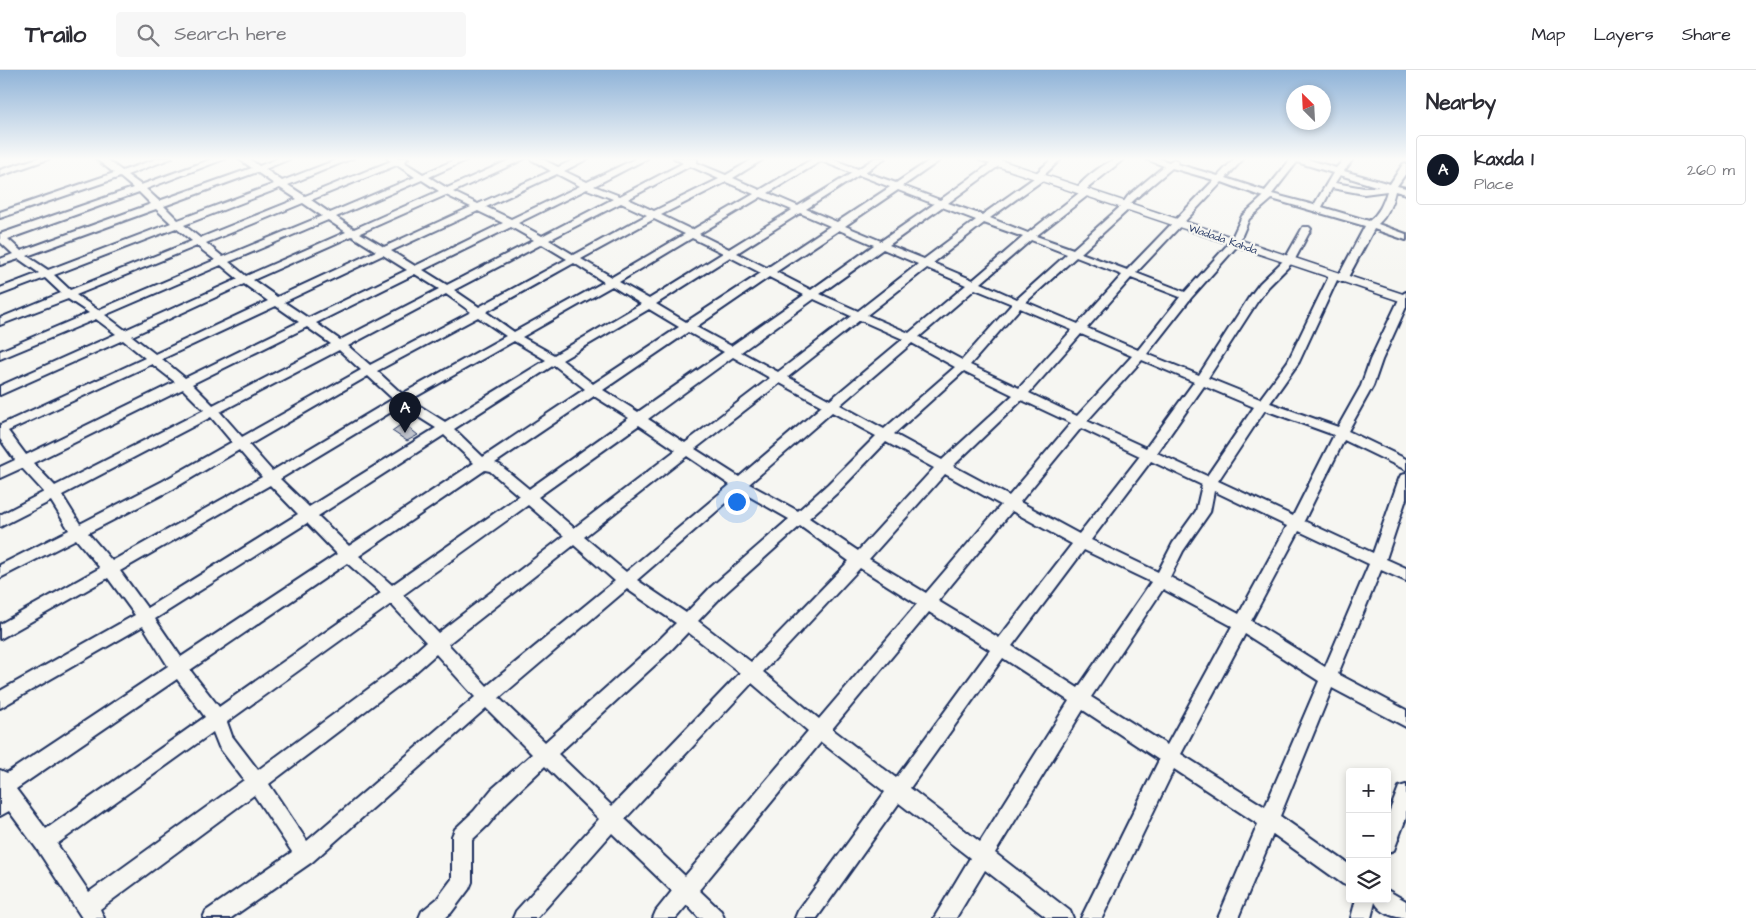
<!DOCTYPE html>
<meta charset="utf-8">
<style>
:root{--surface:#fff;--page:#f7f7f7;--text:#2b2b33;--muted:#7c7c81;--line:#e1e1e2;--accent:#111827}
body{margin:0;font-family:"Architects Daughter",sans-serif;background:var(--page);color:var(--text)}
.controls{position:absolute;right:15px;bottom:15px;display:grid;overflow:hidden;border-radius:5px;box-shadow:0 2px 8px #0003}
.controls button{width:45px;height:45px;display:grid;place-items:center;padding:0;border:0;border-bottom:1px solid var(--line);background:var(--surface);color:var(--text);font:25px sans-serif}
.compass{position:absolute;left:1286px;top:15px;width:45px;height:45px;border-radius:50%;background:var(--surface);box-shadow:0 2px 8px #0003;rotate:336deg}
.you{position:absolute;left:736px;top:431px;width:18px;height:18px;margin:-12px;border:4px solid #fff;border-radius:50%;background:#1a73e8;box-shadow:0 0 0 8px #1a73e833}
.badge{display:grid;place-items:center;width:32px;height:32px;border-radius:50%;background:var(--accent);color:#fff;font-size:16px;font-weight:700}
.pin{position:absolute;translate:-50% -41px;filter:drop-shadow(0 1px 2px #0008)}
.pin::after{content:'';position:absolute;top:26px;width:18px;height:15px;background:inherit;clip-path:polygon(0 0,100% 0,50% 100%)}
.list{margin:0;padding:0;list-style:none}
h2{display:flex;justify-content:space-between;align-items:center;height:65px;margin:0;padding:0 20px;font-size:21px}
h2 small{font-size:16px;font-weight:400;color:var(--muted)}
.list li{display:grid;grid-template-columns:32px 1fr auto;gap:15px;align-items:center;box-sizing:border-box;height:70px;margin:0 10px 10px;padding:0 10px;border:1px solid var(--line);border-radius:5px}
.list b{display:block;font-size:19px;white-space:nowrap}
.list p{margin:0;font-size:16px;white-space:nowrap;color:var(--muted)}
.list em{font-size:16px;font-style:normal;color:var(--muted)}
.icon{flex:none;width:28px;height:28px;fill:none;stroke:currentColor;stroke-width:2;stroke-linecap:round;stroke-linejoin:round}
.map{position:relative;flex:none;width:1406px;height:848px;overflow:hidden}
header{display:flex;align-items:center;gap:30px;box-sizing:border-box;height:70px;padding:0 25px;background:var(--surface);border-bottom:1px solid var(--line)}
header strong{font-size:24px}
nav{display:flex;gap:28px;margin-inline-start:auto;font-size:18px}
.search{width:350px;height:45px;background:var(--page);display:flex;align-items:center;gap:12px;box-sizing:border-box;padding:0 18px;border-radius:5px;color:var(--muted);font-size:19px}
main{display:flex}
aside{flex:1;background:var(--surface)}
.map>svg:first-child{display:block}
.building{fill:#c0c4cd;stroke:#1b2f5e}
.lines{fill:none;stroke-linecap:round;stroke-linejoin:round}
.minor-casing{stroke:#1b2f5e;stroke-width:4}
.major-casing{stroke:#1b2f5e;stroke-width:3}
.minor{fill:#f6f6f2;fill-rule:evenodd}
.major{fill:#f6f6f2;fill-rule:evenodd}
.labels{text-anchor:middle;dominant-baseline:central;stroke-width:4.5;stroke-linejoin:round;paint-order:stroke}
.far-street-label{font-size:11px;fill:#1b2f5e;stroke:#f6f6f2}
</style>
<header>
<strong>Trailo</strong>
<div class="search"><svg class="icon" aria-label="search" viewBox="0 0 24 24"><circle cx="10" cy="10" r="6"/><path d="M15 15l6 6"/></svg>Search here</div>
<nav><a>Map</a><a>Layers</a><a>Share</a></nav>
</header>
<main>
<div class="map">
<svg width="1406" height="848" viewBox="0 0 1406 848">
<rect width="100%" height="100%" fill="#f6f6f2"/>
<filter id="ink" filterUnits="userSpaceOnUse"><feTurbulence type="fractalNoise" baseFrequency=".02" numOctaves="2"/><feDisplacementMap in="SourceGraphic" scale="10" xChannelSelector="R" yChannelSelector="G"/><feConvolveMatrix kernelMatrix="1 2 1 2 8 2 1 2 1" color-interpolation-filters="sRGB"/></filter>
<g filter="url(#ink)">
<!-- building -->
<path class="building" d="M403,353l15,12 -11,6 -15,-10z"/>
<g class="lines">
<!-- minor casing -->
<g class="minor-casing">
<g id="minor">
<path d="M38,88h13l-51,18v-6z"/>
<path d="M95,88h10l17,13 37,-13h13l-45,17 14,10 74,-27h12l-81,31 13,12 93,-33 -14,-10h10l11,8 20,-8h13l-27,11 17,12 59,-23h12l-65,27 17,11 86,-35 -4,-3h21l-4,4 19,12 36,-16h12l-42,19 18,11 67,-30h12l-73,34 25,12 73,-33 -22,-13h11l18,9 20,-9h11l-25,13 23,11 50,-24h11l-54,28 26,10 63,-33 -9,-5 23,1v4l29,12 29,-17h10l-32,20 27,12 54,-32h15l29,11 17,-11h10l-20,14 31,11 37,-25h10l-40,28 37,14 54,-39h6v4l-52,38 34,12 52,-37v-3l19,-17h9l-19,18v4l-53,38 38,15 51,-40 -5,-2c11,-13 33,-33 51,-33l-42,34h4v4l-51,40 37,13 47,-42 8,-11 36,-30 -21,-8h14l12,4 5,-3 4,3 -1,2 41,12 17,-18h9l-18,20 39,13 25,-31 -1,-2h14l33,10 9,-10h9l-10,13 46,13 13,-20 3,-1v10l-9,13 9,2v6l-11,-3c-3,13 -7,24 -17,33l28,10v6l-32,-11 -28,52 -4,1 -5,-2 -38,82 -29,41 68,24 23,-41 9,-26 31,-65 5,-3v15l-24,53 -9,26 -25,45 58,28v11l-62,-30 -40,81 69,32 26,-74 2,-4 5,-1v25l-20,60 20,9v13l-25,-11 -43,104 68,36v17l-74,-39 -52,128 70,49v22l-7,-3 -70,-50 -35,84h-20l40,-94 -84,-55 -72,149h-21l78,-158 -76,-50 -88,143 75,58 3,7h-26l-62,-48 -29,48h-22l36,-60 -71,-55 -82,115h-22l3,-7 87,-119 -64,-50 -122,148 22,21 3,7h-25l-12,-13 -11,13h-23l3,-7 16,-20 -60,-58 -75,85h-24l3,-7 83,-92 -54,-53 -39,37 -18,22 -16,15v42l-3,7 -18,24 -6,5h-26l3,-7 15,-12 15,-20v-43l3,-7 19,-18 18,-22 40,-35 -46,-46 -174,154 -81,56h-28l3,-7 86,-59 -38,-57 -154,114 4,9h-22l-45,-69 -28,-38 -9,5v-46l7,3 161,-107 -25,-40 -143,82v-17l135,-76 -27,-37 -108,61v-15l100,-56 -24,-29 -76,39v-13l69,-35 -18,-29 -51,26v-12l44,-23 -22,-24 -22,10v-11l15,-7 -15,-21v-14l145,-67 -22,-18 -123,55v-9l116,-52 -20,-15 -96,40v-8l89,-38 -21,-14 -68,26v-7l61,-25 -16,-15 -45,17v-7l39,-15 -20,-14 -19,6v-6l13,-5 -13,-12v-8l133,-46 -13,-11 -120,41v-6l114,-39zM821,91l31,12 -54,33 -30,-13zM1297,92l36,11 -19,32 -42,-11zM397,95l18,12 -85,36 -19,-13zM690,96l29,13 -65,32 -26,-12zM1172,98l42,12 -87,90 -46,-17 48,-44v-4l5,-5zM257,102l17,12 -96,36 -14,-14zM557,104l23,12 -69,33 -25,-12zM859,105l31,12 -53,35 -31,-13zM1340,105l39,12 -15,1 -29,-5zM422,110l17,11 -85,38 -18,-12zM726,112l28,12 -62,36 -31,-15zM1222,112l41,15 -21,19 -12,26 -45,50 -49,-19zM280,118l17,11 -97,39 -16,-13zM1332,118l32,6 23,-3c-4,13 -8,22 -18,30l-47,-14zM587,119l26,10 -71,37 -24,-13zM898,120l36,14 -53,37 -36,-15zM139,122l12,12 -130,47 -13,-12zM446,125l25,12 -87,40 -24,-14zM761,127l31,13 -63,39 -30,-15zM1272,129l93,27 -26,49 -5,-2 -5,3 -41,85 -28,38 -52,-21 49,-76 11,-15 26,-26 17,-32 -2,-2h-6l-18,32 -25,24 -12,16 -49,76 -52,-21 44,-56 47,-53 11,-26zM303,133l19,13 -99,41 -17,-14zM621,133l26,12 -73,40 -25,-15zM942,137l34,13 -52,39 -35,-14zM156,139l15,14 -123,47 -21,-14zM478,141l25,12 -88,43 -24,-15zM800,143l30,13 -63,42 -30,-15zM654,149l31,15 -73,43 -31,-18zM328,150l18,12 -100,44 -17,-14zM984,153l39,14 -50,43 -40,-17zM511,157l23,13 -87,45 -24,-15zM176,158l16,13 -122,49 -16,-15zM839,160l35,15 -63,45 -35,-18zM352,166l24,15 -99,46 -24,-17zM692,168l31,15 -74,46 -30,-17zM1031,170l36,14 -50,45 -36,-16zM542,174l25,15 -88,48 -25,-17zM197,176l18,14 -117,50 -22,-15zM883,179l35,15 -60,47 -38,-17zM383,185l24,15 -99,48 -24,-16zM730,187l31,16 -75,49 -30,-18zM1076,187l46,18 -44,49 -52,-22zM574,193l30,19 -90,50 -28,-20zM221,195l17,14 -113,51 -20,-15zM927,198l39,17 -57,48 -42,-18zM415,204l24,15 -99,51 -24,-17zM769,207l35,18 -73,51 -35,-19zM1131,208l49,19 -42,53 -51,-22zM244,214l24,17 -113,53 -23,-18zM612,216l29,18 -87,51 -32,-18zM975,219l37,15 -50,56 -43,-23zM446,224l25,18 -101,53 -22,-19zM814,229l37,17 -73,56 -37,-20zM276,236l23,16 -114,56 -23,-19zM1020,238l52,22 -53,58 -49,-23zM649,239l30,18 -86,57 -31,-24zM478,247l28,19 -104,58 -25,-23zM860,250l43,19 -73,61 -42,-23zM307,257l24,17 -118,61 -21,-21zM688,262l36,20 -86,60 -35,-22zM1081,264l51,22 -55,60 -48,-23zM514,271l32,19 -101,62 -35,-22zM912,273l43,24 -71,62 -44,-24zM339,280l22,20 -119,67 -22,-25zM733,287l37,21 -85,65 -37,-24zM1142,290l52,22 -48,66 -59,-27zM152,294l23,18 -149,73 -18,-24zM554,295l31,24 -102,68 -29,-28zM964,301l49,24 -71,65 -48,-26zM368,306l25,23 -121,72 -23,-26zM780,313l42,23 -83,71 -44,-28zM1204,316l50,21 -47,69 -50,-23zM183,319l21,21 -149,76 -22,-23zM594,326l35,22 -100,71 -29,-24 -5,-2zM1022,330l49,23 -62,73 -56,-30zM401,336l35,22 -127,79 -29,-28zM1265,340l69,25 -41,81 -75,-35zM832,342l44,24 -48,48 -30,27 -49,-27zM211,347l21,25 -69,39 -83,43 -18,-29zM639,355l37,25 -102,78 -36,-31zM1081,358l59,28 -61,78 -59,-32zM444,365l30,28 -125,83 -31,-30zM886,372l48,26 -76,83 -49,-33 29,-26zM239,380l23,27 -150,84 -24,-28 85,-44zM687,386l43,29 -104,87 -42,-35zM1151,391l51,24 -6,26 -23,32 -15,29 -67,-32zM485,400l5,1 29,25 -127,89 -33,-29zM945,404l56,31 -75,88 -57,-34zM270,415l28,29 -151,94 -27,-37zM740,421l49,28 -78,68 -25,26 -49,-33zM1214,421l73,35 -48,88 -69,-37 13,-26 27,-39zM528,435l36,31 -126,97 -35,-38zM1012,441l60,33 -73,94 -61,-37zM307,453l30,31 -156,103 -26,-38zM800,456l49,35 -98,101 -53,-41 23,-24zM1299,461l70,33 -44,103 -74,-46zM574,475l41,36 -128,105 -39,-42zM1084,480l67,32 -73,106 -66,-42zM347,493l34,30 -162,114 -29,-37zM860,498l57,36 -98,115 -56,-47zM627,519l49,34 -20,20 -111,99 -46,-44zM1163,519l69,37 -65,119 -76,-48zM391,534l35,38 -28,25 -140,103 -26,-34 -5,-14zM929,542l61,38 -94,128 -64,-49zM688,562l52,41 -128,133 -54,-52 110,-101zM1245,564l74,47 -54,126 -84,-53zM436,584l39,43 -168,144 -38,-57 141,-107zM1003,588l66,43 -89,141 -70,-54zM177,609l28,38 -159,112 -30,-40zM752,613l56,48 -123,145 -60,-57zM213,662l6,15 25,33 -155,112 -32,-48z"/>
<path d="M1406,715v33l-12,32 -7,3v-35l12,-31z"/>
<path d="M1387,820l19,11v17c-11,0 -26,-5 -31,-16l-4,16h-20l5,-19h31z"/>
</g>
</g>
<!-- major casing -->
<g class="major-casing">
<path id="major" d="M978,88h16l412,137v8l-427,-143z"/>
</g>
<!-- minor -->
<use href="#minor" class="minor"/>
<!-- major -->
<use href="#major" class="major"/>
</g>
</g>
<!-- sky -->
<linearGradient id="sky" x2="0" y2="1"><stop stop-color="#8fb3d8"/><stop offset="0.43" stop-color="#fbfbf9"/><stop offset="1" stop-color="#fbfbf9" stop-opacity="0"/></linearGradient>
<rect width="1406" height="207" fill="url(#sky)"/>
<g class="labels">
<!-- far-street labels -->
<g class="far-street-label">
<text transform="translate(1223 169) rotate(19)">Wadada Kahda</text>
</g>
</g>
</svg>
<div class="controls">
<button>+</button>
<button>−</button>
<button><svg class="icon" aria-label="layers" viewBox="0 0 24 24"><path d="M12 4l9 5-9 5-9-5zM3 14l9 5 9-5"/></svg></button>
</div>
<svg class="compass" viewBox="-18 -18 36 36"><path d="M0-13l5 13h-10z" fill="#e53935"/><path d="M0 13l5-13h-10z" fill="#7c7c81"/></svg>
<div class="you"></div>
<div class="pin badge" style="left:405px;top:363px">A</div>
</div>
<aside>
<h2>Nearby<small></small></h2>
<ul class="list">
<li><span class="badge">A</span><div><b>kaxda 1</b><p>Place</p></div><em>260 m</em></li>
</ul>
</aside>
</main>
